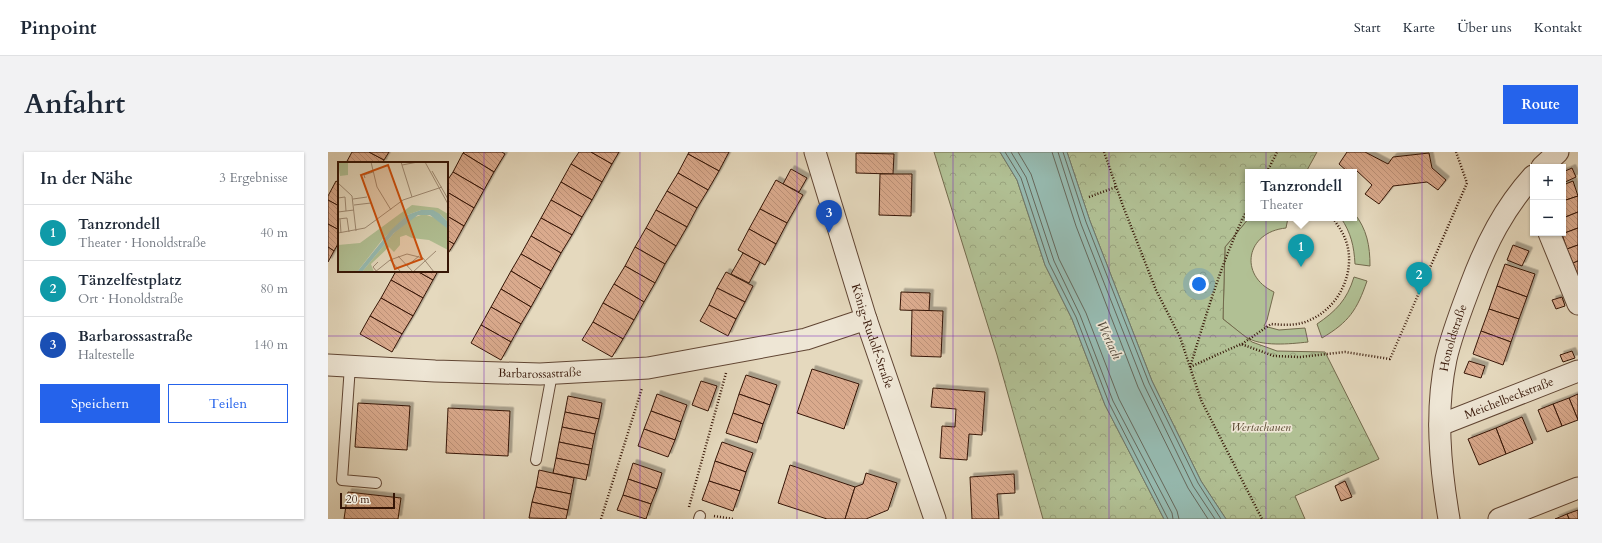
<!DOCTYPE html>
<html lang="de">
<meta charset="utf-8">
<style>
:root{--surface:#fff;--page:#f2f2f3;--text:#1f2937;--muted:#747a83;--line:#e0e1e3;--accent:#2563eb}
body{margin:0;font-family:Cardo,serif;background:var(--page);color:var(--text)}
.controls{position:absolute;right:12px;top:12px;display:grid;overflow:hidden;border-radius:0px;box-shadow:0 1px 3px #0004}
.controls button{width:36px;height:36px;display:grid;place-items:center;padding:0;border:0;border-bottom:1px solid var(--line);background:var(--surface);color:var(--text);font:20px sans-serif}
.scale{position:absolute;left:12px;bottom:10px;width:55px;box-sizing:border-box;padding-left:4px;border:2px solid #351506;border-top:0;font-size:11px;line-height:14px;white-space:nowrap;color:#351506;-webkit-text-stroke:3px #eee6d5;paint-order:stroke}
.you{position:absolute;left:871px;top:132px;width:14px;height:14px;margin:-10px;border:3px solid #fff;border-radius:50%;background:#1a73e8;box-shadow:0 0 0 6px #1a73e833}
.badge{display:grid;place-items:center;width:26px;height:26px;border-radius:50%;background:var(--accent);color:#fff;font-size:13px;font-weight:700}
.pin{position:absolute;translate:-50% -33px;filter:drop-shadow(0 1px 2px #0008)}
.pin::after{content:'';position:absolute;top:21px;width:14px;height:12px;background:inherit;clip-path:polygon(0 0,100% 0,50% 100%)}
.popup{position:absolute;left:917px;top:17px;width:112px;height:52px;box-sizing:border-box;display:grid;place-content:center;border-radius:0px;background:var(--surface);filter:drop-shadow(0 1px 3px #0005);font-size:13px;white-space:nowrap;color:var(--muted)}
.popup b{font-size:15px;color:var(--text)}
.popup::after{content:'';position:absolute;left:50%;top:100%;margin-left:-8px;border:8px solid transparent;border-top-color:var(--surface)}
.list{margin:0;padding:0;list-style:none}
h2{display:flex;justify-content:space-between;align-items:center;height:52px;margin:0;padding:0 16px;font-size:17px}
h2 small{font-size:13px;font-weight:400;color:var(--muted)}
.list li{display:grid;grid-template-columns:26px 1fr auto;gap:12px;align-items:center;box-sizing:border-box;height:56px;padding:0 16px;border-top:1px solid var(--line)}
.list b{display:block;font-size:15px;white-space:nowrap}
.list p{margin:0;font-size:13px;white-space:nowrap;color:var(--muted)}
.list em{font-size:13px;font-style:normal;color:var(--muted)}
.actions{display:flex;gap:8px;padding:12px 16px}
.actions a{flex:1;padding:9px 0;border:1px solid var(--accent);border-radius:0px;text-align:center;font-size:14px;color:var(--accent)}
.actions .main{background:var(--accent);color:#fff}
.map{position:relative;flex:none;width:1250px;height:367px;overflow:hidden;border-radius:0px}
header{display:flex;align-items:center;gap:24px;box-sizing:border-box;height:56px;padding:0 20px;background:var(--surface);border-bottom:1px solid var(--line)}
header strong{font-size:19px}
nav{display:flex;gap:22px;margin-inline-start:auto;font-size:14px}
.intro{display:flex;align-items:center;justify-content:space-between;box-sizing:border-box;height:96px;padding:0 24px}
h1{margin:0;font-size:28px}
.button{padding:10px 18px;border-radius:0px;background:var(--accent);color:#fff;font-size:14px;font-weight:700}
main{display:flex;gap:24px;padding:0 24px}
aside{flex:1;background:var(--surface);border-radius:0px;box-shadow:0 1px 3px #0004}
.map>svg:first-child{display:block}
.green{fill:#b1c094;stroke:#736a4d}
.forest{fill:url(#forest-crowns);stroke:#736a4d}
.water{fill:#96bab0;stroke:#6f786c}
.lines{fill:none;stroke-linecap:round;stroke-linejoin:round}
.shore{stroke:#66685b;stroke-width:1}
.building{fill:url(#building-back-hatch);stroke:#351506;filter:url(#shadow)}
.lane-casing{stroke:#614634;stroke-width:12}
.street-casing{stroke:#614634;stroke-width:23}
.path{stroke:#351506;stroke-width:2.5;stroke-dasharray:1 2;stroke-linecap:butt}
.lane{stroke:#eee6d5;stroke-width:10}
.street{stroke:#eee6d5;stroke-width:21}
.grid{fill:none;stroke:#7b2cbf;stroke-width:1;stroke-opacity:0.55}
.labels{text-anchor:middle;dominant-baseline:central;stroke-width:3.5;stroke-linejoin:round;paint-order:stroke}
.street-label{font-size:12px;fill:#351506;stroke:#eee6d5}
.park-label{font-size:12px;font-style:italic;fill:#5a4831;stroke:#eee6d5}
.water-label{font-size:13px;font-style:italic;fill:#524739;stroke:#eee6d5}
.inset-road{fill:none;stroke:#9f8b74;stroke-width:1}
.view{fill:#cd4f0b;fill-opacity:0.15;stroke:#cd4f0b;stroke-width:2}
.inset-edge{fill:none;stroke:#351506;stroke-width:2}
</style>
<header>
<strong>Pinpoint</strong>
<nav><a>Start</a><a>Karte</a><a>Über uns</a><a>Kontakt</a></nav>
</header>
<div class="intro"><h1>Anfahrt</h1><a class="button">Route</a></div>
<main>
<aside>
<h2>In der Nähe<small>3 Ergebnisse</small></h2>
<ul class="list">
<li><span class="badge" style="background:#0f9aa8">1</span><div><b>Tanzrondell</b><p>Theater · Honoldstraße</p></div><em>40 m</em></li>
<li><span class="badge" style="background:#0f9aa8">2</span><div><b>Tänzelfestplatz</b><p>Ort · Honoldstraße</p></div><em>80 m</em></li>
<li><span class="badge" style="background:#1a4fb4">3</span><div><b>Barbarossastraße</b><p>Haltestelle</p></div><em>140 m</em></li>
</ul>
<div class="actions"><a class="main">Speichern</a><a>Teilen</a></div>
</aside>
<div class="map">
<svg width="1250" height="367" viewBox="0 0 1250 367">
<defs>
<pattern id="forest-crowns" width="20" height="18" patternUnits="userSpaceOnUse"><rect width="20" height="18" fill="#b1c094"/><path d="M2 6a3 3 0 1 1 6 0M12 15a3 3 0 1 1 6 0" fill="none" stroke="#99a47e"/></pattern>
<pattern id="building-back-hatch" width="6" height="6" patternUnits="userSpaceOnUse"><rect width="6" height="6" fill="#daaa8d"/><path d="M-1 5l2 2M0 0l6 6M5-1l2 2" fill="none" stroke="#bc9178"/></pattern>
<filter id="shadow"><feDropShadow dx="3.5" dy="-3.5" stdDeviation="0" flood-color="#0004"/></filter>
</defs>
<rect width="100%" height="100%" fill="#e5d9be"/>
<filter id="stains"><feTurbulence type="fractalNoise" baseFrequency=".005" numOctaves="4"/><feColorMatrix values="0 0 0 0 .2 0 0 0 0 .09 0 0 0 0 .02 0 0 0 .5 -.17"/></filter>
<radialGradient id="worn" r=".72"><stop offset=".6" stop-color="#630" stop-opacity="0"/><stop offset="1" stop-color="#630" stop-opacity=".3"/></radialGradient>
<!-- green -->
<g class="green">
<path d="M1026,61c13,16 16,33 16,53l-15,-2c-1,-18 -4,-31 -14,-46h13z"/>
<path d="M921,66h39l-2,10c-40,4 -48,47 -12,64l-7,28 -3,6 15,4 26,-2 3,14c-18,2 -47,5 -62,-5 -8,-5 -15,-12 -23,-18l2,-72z"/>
<path d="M1026,125l13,4c-10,29 -18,41 -45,57l-5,-14c19,-13 30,-24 37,-47z"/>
</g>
<!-- forest -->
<g class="forest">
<path d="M606,0h66l17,28 28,85 27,54 33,86 59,114h-121l-46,-164z"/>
<path d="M739,0h250l-11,20h-58v46h1l-24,29 -2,72 29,23 25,9 48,1 54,107 -84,37 10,23h-79l-25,-38 -49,-100 -62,-160z"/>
</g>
<!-- water -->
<path class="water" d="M672,0h67l23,69 62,160 49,100 25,38h-62l-59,-114 -33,-86 -27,-54 -28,-85z"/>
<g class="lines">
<!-- shore -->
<g class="shore">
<path d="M677,0l16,26 28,85 27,54 33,86 59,116"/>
<path d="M683,0l15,25 28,84 26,54 33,86 59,112 1,6"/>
<path d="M690,0l13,22 28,85 27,54 33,86 58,112 2,8"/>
<path d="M724,0l24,74 62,161 50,101 20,31"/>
<path d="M730,0l23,72 63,161 49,101 22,33"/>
<path d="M735,0l23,70 63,161 49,100 23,36"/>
</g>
</g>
<!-- building -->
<g class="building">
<path d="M24,0h17l15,8 -1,3h-37z"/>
<path d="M41,0h20l-5,8z"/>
<path d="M136,0h38l3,2 -11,18 -31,-19z"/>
<path d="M251,0h12l21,12 -10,18 -31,-18z"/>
<path d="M263,0h28l-7,12z"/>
<path d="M361,0h40l-10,19 -31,-17z"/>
<path d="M1019,0h18l23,12 5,-7 36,-4 3,15 14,12 -8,10 -11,-8 -34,4 -14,18 -14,-10 7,-9 -16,-15 -2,2h-6l-9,-8z"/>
<path d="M135,1l31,19 -10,18 -31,-18z"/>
<path d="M528,1l38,1 -1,20 -37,-1z"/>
<path d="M360,2l31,17 -11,19 -30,-17z"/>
<path d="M243,12l31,18 -10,18 -31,-18z"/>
<path d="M1244,16l4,9 -13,6v-11z"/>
<path d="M463,17l16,9 -8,14 -16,-8z"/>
<path d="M125,20l31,18 -10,18 -27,-16v-11z"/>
<path d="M350,21l30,17 -11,18 -30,-17z"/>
<path d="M552,22h32l-1,42 -32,-1z"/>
<path d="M448,28l27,15 -16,28 -27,-14z"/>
<path d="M8,29l3,2v23l-11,-6v-4z"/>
<path d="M1245,29l5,15 -15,5v-16z"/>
<path d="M233,30l31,18 -10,17 -31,-17z"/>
<path d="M339,39l30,17 -10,19 -31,-17z"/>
<path d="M119,40l27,16 -10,18 -17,-10z"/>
<path d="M1250,44v16l-15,6v-17z"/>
<path d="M0,48l11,6v24l-11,-6z"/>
<path d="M223,48l31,17 -10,18 -31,-17z"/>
<path d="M432,57l27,14 -11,21 -27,-15z"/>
<path d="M328,58l31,17 -11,19 -30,-18z"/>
<path d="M1250,60v16l-16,6 1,-16z"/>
<path d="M119,64l17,10 -10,18 -7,-4z"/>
<path d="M213,66l31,17 -11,18 -30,-17z"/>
<path d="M0,72l11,6v12l-5,9 -6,-4z"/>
<path d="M318,76l30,18 -11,18 -30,-17z"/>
<path d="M1250,76v17l-11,4 -5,-15z"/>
<path d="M421,77l27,15 -11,21 -27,-15z"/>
<path d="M203,84l30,17 -10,18 -30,-17z"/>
<path d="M119,88l7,4 -7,11z"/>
<path d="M1185,93l16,6 -7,15 -15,-6z"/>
<path d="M1250,93v16l-5,2 -6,-14z"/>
<path d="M0,95l6,4 -6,11z"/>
<path d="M307,95l30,17 -10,19 -30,-17z"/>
<path d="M415,101l17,9 -11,21 -18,-9z"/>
<path d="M193,102l30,17 -10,18 -30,-18z"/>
<path d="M1250,109v15l-5,-13z"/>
<path d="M1177,112l30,10 -8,23 -30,-11z"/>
<path d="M297,114l30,17 -11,19 -30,-18z"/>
<path d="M68,119h21l16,9 -10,18 -32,-18z"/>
<path d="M89,119h21l-5,9z"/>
<path d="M183,119l30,18 -10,18 -30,-18z"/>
<path d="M398,120l27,14 -8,16 -28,-14z"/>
<path d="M63,128l32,18 -10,18 -32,-18z"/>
<path d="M286,132l30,18 -10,18 -31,-17z"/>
<path d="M1169,134l30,11 -8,22 -30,-10z"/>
<path d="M389,136l28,14 -9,17 -27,-14z"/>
<path d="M173,137l30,18 -10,17 -30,-17z"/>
<path d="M573,140l29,1 -1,18 -29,-1z"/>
<path d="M1234,145l3,9 -9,3 -4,-9z"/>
<path d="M53,146l32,18 -11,18 -32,-18z"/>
<path d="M275,151l31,17 -11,19 -30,-17z"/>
<path d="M381,153l27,14 -8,17 -28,-15z"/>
<path d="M163,155l30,17 -10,18 -30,-17z"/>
<path d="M1161,157l30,10 -8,23 -30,-11z"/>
<path d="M584,158l31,1 -2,46 -30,-1z"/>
<path d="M42,164l32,18 -10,18 -32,-18z"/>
<path d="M265,170l30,17 -11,18 -30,-17z"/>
<path d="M153,173l30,17 -10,18 -30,-17z"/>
<path d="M1153,179l30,11 -8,23 -30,-11z"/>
<path d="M1244,199l3,7 -12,4 -3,-7z"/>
<path d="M1141,209l16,5 -4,12 -17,-5z"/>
<path d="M484,217l47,15 -15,45 -47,-16z"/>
<path d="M418,223l31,10 -7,20 -31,-11z"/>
<path d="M373,229l16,5 -9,25 -16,-6z"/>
<path d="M605,236l52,4 -3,43 -13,-1 -2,26 -27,-2 2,-32 13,1 1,-18 -25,-2z"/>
<path d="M329,242l30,11 -6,17 -30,-11z"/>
<path d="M411,242l31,11 -7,19 -30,-11z"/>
<path d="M1250,242v26l-9,-22z"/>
<path d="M240,244l34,7 -3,16 -34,-7z"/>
<path d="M1241,246l9,22 -16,6 -9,-22z"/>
<path d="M30,251l52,3 -3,44 -52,-3z"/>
<path d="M1225,252l9,22 -15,6 -9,-22z"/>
<path d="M120,256l62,3 -2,45 -62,-3z"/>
<path d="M323,259l30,11 -6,18 -31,-11z"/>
<path d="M237,260l34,7 -4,15 -33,-7z"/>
<path d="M405,261l30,11 -6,19 -31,-10z"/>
<path d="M1194,265l11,26 -27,11 -10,-26z"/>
<path d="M234,275l33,7 -3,15 -33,-7z"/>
<path d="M1168,276l10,26 -27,11 -11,-26z"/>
<path d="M316,277l31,11 -7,17 -30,-11z"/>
<path d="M231,290l33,7 -3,16 -33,-7z"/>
<path d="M394,290l31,11 -7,19 -31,-11z"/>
<path d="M228,306l33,7 -3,15 -33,-7z"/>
<path d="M387,309l31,11 -6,19 -31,-10z"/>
<path d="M305,311l29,10 -5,16 -29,-10z"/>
<path d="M462,313l65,22 -10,32h-18l-49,-16z"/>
<path d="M211,318l35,8 -3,16 -35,-7z"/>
<path d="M538,321l31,10 -9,27 -22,9h-21l10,-32 8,-3z"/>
<path d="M686,322l1,19 -18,1 2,25h-27l-2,-42z"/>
<path d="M300,327l29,10 -6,15 -28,-9z"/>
<path d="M381,329l31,10 -7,20 -31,-11z"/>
<path d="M1017,329l7,16 -11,4 -6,-15z"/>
<path d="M208,335l35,7 -3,16 -36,-8z"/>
<path d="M20,340l53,6 -3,21h-54z"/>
<path d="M295,343l28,9 -5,15 -29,-9z"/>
<path d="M204,350l36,8 -2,9 -37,-1z"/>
<path d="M1250,358v9h-9l-2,-5z"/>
<path d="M1239,362l2,5h-14z"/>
</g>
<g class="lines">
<!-- lane casing -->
<g class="lane-casing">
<g id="lane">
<path d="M22,214l-8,114 34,3"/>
<path d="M208,308l16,-86"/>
<path d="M371,367l1,-3"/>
</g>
</g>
<!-- street casing -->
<g class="street-casing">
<g id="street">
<path id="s1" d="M487,0l51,167 69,200"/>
<path d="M1214,15l16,-15"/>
<path d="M1221,81l29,71"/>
<path id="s2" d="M0,213l107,6 105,3 108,-6 158,-29 60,-20"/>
<path id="s3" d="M1112,273l138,-54"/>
<path id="s4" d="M1121,367c-9,-53 -14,-108 -3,-160 6,-26 16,-51 25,-75 15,-40 33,-76 62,-108"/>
<path d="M1171,367l79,-31"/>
</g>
</g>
<!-- path -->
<g class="path">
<path d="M776,0l19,54 33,84 24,47 21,63 61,119"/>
<path d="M939,20l10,-20"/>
<path d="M761,45l27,-10"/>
<path d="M914,192l29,-20c13,1 27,2 39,-4 32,-14 49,-55 33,-86 -3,-6 -7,-11 -10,-16"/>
<path d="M862,215l51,-23 33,12 26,1 45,-5 45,7 77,-176 -11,-31"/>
<path d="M862,215c17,-54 32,-108 58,-159"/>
<path d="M361,355l37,-134"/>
<path d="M386,364l19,3"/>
<path d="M273,367l41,-131"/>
</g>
<!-- lane -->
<use href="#lane" class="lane"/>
<!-- street -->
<use href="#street" class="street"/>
</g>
<!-- grid -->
<path class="grid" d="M156,0v367M312,0v367M469,0v367M625,0v367M781,0v367M938,0v367M1094,0v367M0,184h1250"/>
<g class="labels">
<!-- street labels -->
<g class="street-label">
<text stroke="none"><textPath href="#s1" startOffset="193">König-Rudolf-Straße</textPath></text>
<text stroke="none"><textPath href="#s4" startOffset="183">Honoldstraße</textPath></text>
<text stroke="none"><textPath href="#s2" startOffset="212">Barbarossastraße</textPath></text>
<text stroke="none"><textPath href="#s3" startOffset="74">Meichelbeckstraße</textPath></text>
</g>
<!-- park labels -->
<g class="park-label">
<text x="933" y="275">Wertachauen</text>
</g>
<!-- water labels -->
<g class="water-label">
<text transform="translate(781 188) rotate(65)">Wertach</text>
</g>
</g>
<!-- overview -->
<g transform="translate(10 10)">
<rect width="110" height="110" fill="#e5d9be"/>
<path d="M0,0h10v13l-8,1z" fill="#b1c094"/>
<path d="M74,43l26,3 10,6v8l-8,-8 -19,-4 -14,5 -25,25 -25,32h-19v-27l22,-2zM86,52l14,5 10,10v21l-19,-10 -17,-2 -6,-3 -6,2v8l-6,7 -5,-5 -18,17 3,8h-12l32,-39 18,-15z" fill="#b1c094"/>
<path d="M83,48h12l7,4 8,8v7l-18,-14h-12l-24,18 -32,39h-5l34,-42 16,-15z" fill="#96bab0"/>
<path class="inset-road" d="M33,0l6,25 14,23M63,0l11,35M87,0l23,42M64,3l16,-3M94,9l16,28M27,16l-1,-3 9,-3M0,21l14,13 4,35M0,36l7,-1 1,14M15,37l14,-2M16,43l17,-2M0,50l16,-2M0,57l9,-1 2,14M2,57l1,14M0,71l27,-5 38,-28 39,-13M60,94l15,16 23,-21M52,98l11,12M69,104l12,-10M37,110l15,-12 17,-6 16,4 11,14M39,110l-4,-5 5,-5"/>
<path class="view" d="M50,3l34,94 -27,10 -34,-94z"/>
<rect width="110" height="110" class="inset-edge"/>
</g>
<rect width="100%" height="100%" filter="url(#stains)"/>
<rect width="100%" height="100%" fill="url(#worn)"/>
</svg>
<div class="controls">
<button>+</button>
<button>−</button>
</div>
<div class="scale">20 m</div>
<div class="you"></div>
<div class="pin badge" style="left:973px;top:115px;background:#0f9aa8">1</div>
<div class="popup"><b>Tanzrondell</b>Theater</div>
<div class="pin badge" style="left:1091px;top:143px;background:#0f9aa8">2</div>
<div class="pin badge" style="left:501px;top:81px;background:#1a4fb4">3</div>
</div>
</main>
